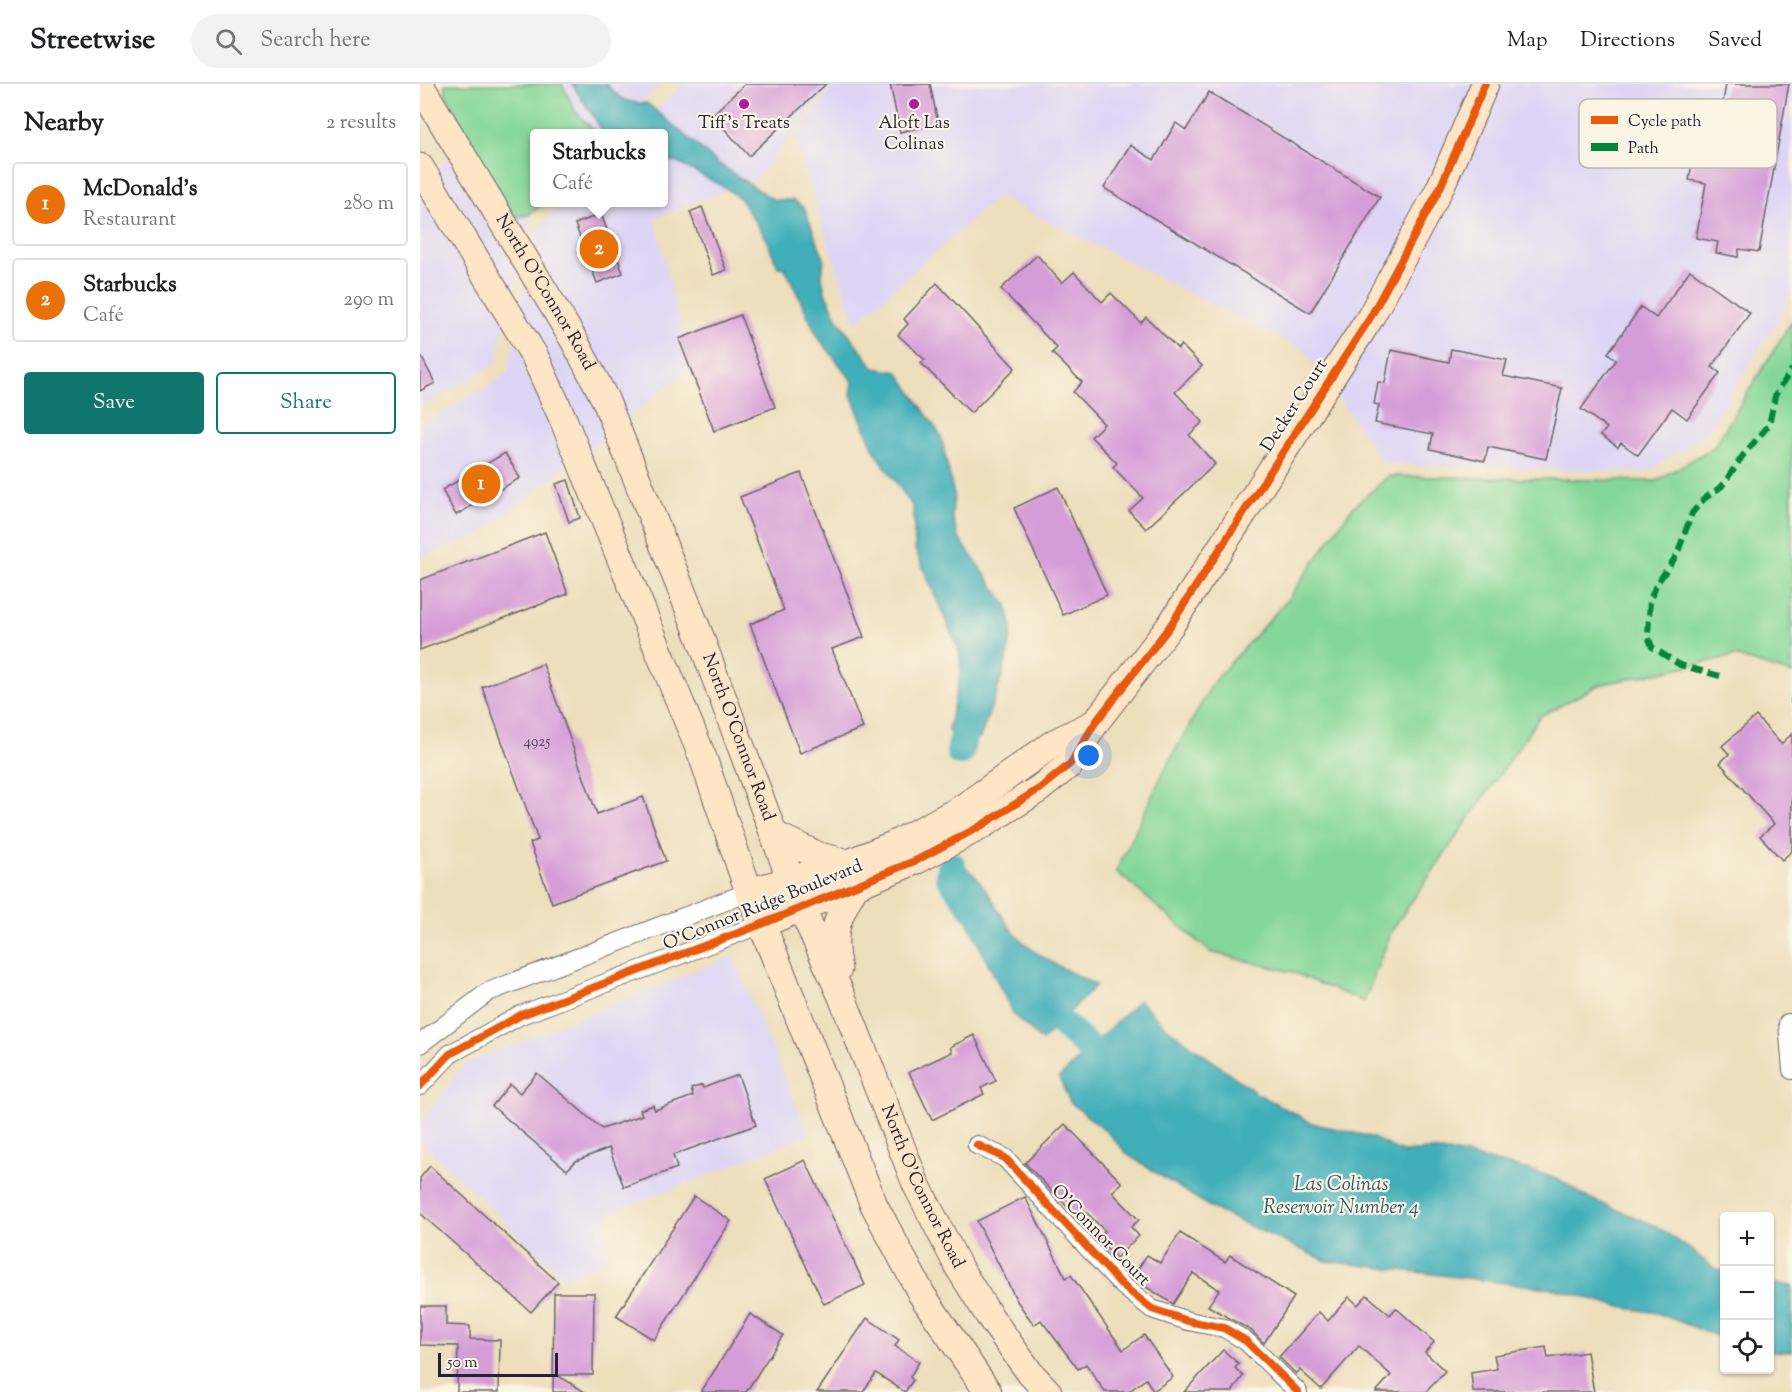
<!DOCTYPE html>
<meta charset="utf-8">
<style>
:root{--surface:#fff;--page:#f2f2f2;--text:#202124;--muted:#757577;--line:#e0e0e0;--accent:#0f766e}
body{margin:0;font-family:"Sorts Mill Goudy",serif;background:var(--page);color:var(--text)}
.controls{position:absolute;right:18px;bottom:18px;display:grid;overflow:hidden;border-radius:6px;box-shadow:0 2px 4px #0004}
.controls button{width:54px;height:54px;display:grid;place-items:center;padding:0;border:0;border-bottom:2px solid var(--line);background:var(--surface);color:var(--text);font:30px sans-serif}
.scale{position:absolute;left:18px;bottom:15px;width:120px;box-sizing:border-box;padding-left:6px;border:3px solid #22223b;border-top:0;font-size:16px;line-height:21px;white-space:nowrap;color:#22223b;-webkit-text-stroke:4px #fcf5e5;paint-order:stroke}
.you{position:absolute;left:669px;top:672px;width:21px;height:21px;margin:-15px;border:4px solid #fff;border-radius:50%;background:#1a73e8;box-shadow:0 0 0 9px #1a73e833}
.badge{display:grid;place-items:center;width:39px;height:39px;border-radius:50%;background:var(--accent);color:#fff;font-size:20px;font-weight:700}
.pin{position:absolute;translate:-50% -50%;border:3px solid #fff;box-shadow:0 2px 6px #0006}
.popup{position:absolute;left:110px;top:45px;width:138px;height:78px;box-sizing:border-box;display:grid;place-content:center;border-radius:6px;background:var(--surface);filter:drop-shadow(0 2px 4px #0005);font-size:20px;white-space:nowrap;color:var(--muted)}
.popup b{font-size:22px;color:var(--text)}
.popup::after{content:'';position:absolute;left:50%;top:100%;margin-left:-12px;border:12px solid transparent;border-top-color:var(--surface)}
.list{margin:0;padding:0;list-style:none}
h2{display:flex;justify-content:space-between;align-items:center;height:78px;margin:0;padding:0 24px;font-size:26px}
h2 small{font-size:20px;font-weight:400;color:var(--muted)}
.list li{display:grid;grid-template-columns:39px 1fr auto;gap:18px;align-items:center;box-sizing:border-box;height:84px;margin:0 12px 12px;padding:0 12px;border:2px solid var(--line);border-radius:6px}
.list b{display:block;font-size:22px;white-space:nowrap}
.list p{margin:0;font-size:20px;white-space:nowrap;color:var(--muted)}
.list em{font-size:20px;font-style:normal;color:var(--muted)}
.actions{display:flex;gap:12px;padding:18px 24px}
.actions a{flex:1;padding:14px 0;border:2px solid var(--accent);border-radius:6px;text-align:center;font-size:21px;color:var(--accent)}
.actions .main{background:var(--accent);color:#fff}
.icon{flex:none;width:33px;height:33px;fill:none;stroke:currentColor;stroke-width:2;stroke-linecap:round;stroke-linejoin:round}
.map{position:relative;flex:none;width:1372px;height:1308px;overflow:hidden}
header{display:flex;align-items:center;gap:36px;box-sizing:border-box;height:84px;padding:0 30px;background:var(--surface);border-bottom:2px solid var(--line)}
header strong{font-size:28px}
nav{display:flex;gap:33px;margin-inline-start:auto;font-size:21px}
.search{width:420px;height:54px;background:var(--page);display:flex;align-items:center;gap:15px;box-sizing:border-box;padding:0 21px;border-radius:33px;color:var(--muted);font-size:22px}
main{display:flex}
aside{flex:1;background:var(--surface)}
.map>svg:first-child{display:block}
.built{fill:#ded5f5}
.green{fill:#84d798;stroke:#537c6a;stroke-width:1.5}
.water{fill:#3fafb9;stroke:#30687a;stroke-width:1.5}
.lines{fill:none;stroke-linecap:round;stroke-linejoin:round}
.river{stroke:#3fafb9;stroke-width:28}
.building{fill:#d59dd8}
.street-casing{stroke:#696468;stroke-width:20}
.secondary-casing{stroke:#696468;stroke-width:29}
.street{stroke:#fff;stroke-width:18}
.secondary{stroke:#fde5c5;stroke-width:27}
.quiet{stroke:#00873e;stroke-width:6;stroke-dasharray:12 6;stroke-linecap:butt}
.cycleway-casing{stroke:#fcf5e5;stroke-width:11}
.cycleway{stroke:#e8590c;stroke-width:8}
.poi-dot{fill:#b5179e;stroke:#fcf5e5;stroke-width:2}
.labels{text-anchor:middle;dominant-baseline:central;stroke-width:4.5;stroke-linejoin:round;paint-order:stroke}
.number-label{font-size:15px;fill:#4f4162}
.poi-label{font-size:18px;fill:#22223b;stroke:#fcf5e5}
.street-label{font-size:18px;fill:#22223b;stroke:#fcf5e5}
.water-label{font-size:20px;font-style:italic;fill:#2e5a6d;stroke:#fcf5e5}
.key{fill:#fcf5e5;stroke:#bbb6b2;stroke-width:1.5}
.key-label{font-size:16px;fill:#22223b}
</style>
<header>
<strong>Streetwise</strong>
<div class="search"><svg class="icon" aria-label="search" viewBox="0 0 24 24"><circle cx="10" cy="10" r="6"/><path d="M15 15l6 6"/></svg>Search here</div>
<nav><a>Map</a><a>Directions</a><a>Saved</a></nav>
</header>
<main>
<aside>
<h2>Nearby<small>2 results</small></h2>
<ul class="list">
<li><span class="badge" style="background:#e8710a">1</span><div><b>McDonald's</b><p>Restaurant</p></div><em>280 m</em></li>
<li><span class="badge" style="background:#e8710a">2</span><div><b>Starbucks</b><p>Café</p></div><em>290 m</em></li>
</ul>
<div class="actions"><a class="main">Save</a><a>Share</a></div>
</aside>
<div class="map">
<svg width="1372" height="1308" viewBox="0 0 1372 1308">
<rect width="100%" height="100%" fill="#fcf5e5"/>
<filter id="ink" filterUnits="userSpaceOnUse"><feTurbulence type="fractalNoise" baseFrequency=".0167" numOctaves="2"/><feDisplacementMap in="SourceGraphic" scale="12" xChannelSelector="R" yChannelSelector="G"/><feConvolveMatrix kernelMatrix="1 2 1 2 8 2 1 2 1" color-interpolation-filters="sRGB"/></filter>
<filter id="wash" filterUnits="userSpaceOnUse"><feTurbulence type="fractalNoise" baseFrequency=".008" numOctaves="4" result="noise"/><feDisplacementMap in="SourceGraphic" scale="24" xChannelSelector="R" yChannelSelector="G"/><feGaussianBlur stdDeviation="1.35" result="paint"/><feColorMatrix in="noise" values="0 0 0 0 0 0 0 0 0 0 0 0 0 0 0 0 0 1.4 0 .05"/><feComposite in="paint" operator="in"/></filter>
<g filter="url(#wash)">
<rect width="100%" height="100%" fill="#eddebc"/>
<!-- built -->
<g class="built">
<path d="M83,0h159l-59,49 -69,1 1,69 -40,162 -75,42v-213z"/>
<path d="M263,0h149l-75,94 -102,40 35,150 -213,169 -57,20v-132l87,-51 28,-144 28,-27 100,-1v-68l-30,-1z"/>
<path d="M416,0h956v207l-8,19 -81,127 -57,35 -262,-8 -79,-113 -307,-155 -143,128 -60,-186z"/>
<path d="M313,872l76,179 -201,79 -1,46 -43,18 -144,-137v-17l43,-59z"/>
</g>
<!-- green -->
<g class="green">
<path d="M25,0h117l13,27 21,22 -62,1v68l11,1 -17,12 -15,2 -67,-122z"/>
<path d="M1372,237v353l-57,-18 -136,29 -59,31 -148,214 -28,72 -72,-30 -82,-20 -94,-81 49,-102 49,-88 74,-82 64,-91 37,-32 267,5 58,-34z"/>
</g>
<!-- water -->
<g class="water">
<path d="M152,0h35c11,15 21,20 40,19l73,62 54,35h19l11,8 20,50 -2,19 3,15 14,29 35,47 24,4 43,64 13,59 -2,21 6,21 49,68 5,24 -2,14 -8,34 -22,61h-29l-3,-9 13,-58 -2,-20 -44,-102 -2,-42 -39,-57 -23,-55 2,-13 -35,-45 -33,-69 -7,-1 -13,-31 -25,-37 -14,-11 -50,-26 -12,-2 -1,-26 -59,-1z"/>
<path d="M546,784c24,18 31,46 50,67 21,23 53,36 80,50l-54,56 -28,-26 -65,-130v-9z"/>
<path d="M719,916l26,26 93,68 54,29 59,14 31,15 29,-2 31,4 72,17 28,10 22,15 72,30 34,23 24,19 10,3v68l-67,-26 -37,-6 -64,-18 -230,-28 -113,-52 -85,-54 -20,-22 -38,-31 -11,-24z"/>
<path d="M1350,1199l22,3v66l-22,-1z"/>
</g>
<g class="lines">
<!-- river -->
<g class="river">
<path d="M540,668l11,-51"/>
<path d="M532,782l-3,10 24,32"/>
<path d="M612,912l57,52 30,24"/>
</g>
</g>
<g id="blocks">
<!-- building -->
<g class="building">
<path d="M325,0h81l-77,72 -37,-41z"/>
<path d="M470,0h40l8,39 -38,9z"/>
<path d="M1306,0h63l-30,168 -20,-3 -1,8 -22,-4 2,-11 -22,-4 10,-55 -17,-3 10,-56 20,3z"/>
<path d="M789,8l171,105 -70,116 -206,-125 26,-43 24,15 22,-37 10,7z"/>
<path d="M282,123l24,63 -13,5 -23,-63z"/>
<path d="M181,130l22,59 -26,10 -22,-59z"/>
<path d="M617,171l25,28 12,-11 28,30 9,-9 30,30 5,-6 32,32 3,-4 21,21 -27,26 28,30 -14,13 26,29 -69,65 -17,-18 14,-13 -30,-31 4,-4 -26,-26 13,-13 -31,-32 9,-10 -30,-29 5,-5 -56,-59z"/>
<path d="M1270,186l60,43 -38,54 8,6 -33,46 -15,-11 -34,47 -17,-12 -3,4 -17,-12 6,-7 -26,-19 35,-49 -8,-7 33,-46 15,11z"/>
<path d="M517,199l78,85 -44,45 -50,-50 4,-3 -27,-25 10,-11 -4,-5z"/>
<path d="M320,231l35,92 -61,24 -35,-92z"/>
<path d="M1031,265l56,11 -4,16 59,12 -16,71 -58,-12 -3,14 -55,-12 3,-15 -58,-11 4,-18 -5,-1 4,-22 7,1 6,-33 58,12z"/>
<path d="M0,270l15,29 -15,8z"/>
<path d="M85,369l15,25 -64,37 -14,-25z"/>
<path d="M381,389l63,164 -32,12 31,79 -63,25 -50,-129 34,-14 -44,-113z"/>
<path d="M148,396l12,38 -11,4 -13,-38z"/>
<path d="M638,403l49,108 -44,20 -49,-107z"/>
<path d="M125,448l23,62 -148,56v-70z"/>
<path d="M123,580l54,150 46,-17 23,64 -114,42 -22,-60 8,-3 -56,-153z"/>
<path d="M1336,632l25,28 11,-10v117l-10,9 -22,-24 14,-12 -54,-61 9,-9 -7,-8z"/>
<path d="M554,951l22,46 -15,7 3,6 -52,26 -23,-48 43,-20 -2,-5z"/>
<path d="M117,989l65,56 40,-14 -2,-5 13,-5 2,5 38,-14 -2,-7 11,-4 1,3 35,-13 18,50 -83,30 4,13 -53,19 -15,-39 -33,13 -9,9 -75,-64 18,-22 10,9z"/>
<path d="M645,1040l57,59 -10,9 27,28 -8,7 8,9 -23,22 -18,-20 7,-7 -21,-21 -7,7 -52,-54z"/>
<path d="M385,1076l60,125 -41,19 -59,-125z"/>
<path d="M10,1082l128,116 -27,30 -111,-99v-35z"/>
<path d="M274,1112l37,25 -77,119 -38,-24z"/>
<path d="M605,1113l41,81 5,-3 52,75 21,-15 29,42 -20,14 -7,-12 -18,13h-23l-19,-28 -8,5 -37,-49 -7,5 -17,-24 -40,-80z"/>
<path d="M760,1149l45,29 5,-7 64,42 -30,46 -12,-12 -44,-25 11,-16 -26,-17 -20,31 -41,-26 15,-23 13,8z"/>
<path d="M134,1209h40l-1,82h-36l28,17h-32z"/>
<path d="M947,1211l23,20 6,-7 38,34 -9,10 20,19 -19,21h-50l15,-17 -32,-29 -38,43 -21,-19 -4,4 -17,-17 40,-45 9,9 21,-24 9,8z"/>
<path d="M0,1222h26v19l24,1v13l30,1 -1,52h-42l1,-46 -38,-1z"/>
<path d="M330,1230l33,21 -37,57h-45z"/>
<path d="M447,1234l32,22 -4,6 24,16 -9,15 3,3 -8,12 -29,-19 -13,19h-46z"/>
<path d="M1126,1263l2,11 39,-6 7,40h-121l-2,-19 26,-4 -3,-14z"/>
<path d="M803,1266l16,14 -4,4 8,8 -11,16h-48z"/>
</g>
</g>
</g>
<g filter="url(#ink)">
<use href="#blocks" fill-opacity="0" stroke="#696468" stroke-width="1.5"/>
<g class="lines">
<!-- street casing -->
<g class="street-casing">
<g id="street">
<path d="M1368,939l4,47"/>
<path d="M0,960l68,-52 261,-100"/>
<path d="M0,1002l30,-32 71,-39 241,-91"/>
<path d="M557,1061l28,13 117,127 30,24 36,12 36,7 22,13 52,51"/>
</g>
</g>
<!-- secondary casing -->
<g class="secondary-casing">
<g id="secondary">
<path id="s1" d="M0,1l155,257 30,57 94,235 102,273 41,90 74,187 43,84 29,46 42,59 18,19"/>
<path d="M0,83l115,190 28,62 140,339 46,134 125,313 48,90 66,97"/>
<path d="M355,751l44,21 30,7"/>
<path d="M329,808l100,-29 46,-19 66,-35 93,-66 41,-20"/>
<path d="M342,840l155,-64 62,-33 60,-38 31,-25 25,-41 75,-97 200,-308 70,-130 45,-104"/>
<path d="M418,885c-8,-36 -1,-52 17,-83"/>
</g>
</g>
<!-- street -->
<use href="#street" class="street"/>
<!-- secondary -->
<use href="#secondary" class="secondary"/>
<!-- quiet -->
<g class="quiet">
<path d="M1300,592l-40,-11 -28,-18 -4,-11 2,-36 6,-15 21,-30 15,-42 12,-14 18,-13 22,-32 25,-29 6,-29 17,-27"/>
<path d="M1370,617h2"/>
</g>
<!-- cycleway casing -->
<g class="cycleway-casing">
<g id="cycleway">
<path d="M0,1002l30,-32 71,-39 241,-91 155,-64 62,-33 60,-38 31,-25 25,-41 75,-97 200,-308 70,-130 45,-104"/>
<path d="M557,1061l28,13 117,127 30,24 36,12 36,7 22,13 52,51"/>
</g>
</g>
<!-- cycleway -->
<use href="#cycleway" class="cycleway"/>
</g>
</g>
<!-- markers -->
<g class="poi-dot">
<circle cx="324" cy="20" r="6"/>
<circle cx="494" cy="20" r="6"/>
</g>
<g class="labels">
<!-- number labels -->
<g class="number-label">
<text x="117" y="658">4925</text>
</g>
<!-- poi labels -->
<g class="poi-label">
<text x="324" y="40">Tiff's Treats</text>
<text x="494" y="40">Aloft Las<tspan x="494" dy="21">Colinas</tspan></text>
</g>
<!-- street labels -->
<g class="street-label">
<text stroke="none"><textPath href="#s1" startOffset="242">North O'Connor Road</textPath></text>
<text transform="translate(875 322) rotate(-57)">Decker Court</text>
<text stroke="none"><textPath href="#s1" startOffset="728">North O'Connor Road</textPath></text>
<text transform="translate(343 822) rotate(-22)">O'Connor Ridge Boulevard</text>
<text stroke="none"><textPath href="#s1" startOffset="1214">North O'Connor Road</textPath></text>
<text transform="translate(680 1152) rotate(46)">O'Connor Court</text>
</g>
<!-- water labels -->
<g class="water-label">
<text x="921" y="1101">Las Colinas<tspan x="921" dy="23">Reservoir Number 4</tspan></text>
</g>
</g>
<!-- legend -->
<rect x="1159" y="15" width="198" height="69" rx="9" class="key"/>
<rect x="1171" y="32" width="27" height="8" fill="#e8590c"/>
<rect x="1171" y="59" width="27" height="8" fill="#00873e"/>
<g class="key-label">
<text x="1208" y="42">Cycle path</text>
<text x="1208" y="69">Path</text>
</g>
</svg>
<div class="controls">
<button>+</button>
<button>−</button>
<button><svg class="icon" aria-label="locate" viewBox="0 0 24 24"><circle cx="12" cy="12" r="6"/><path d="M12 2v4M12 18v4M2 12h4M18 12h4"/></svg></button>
</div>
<div class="scale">50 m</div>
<div class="you"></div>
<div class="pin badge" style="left:61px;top:400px;background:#e8710a">1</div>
<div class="pin badge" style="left:179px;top:165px;background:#e8710a">2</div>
<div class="popup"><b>Starbucks</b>Café</div>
</div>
</main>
